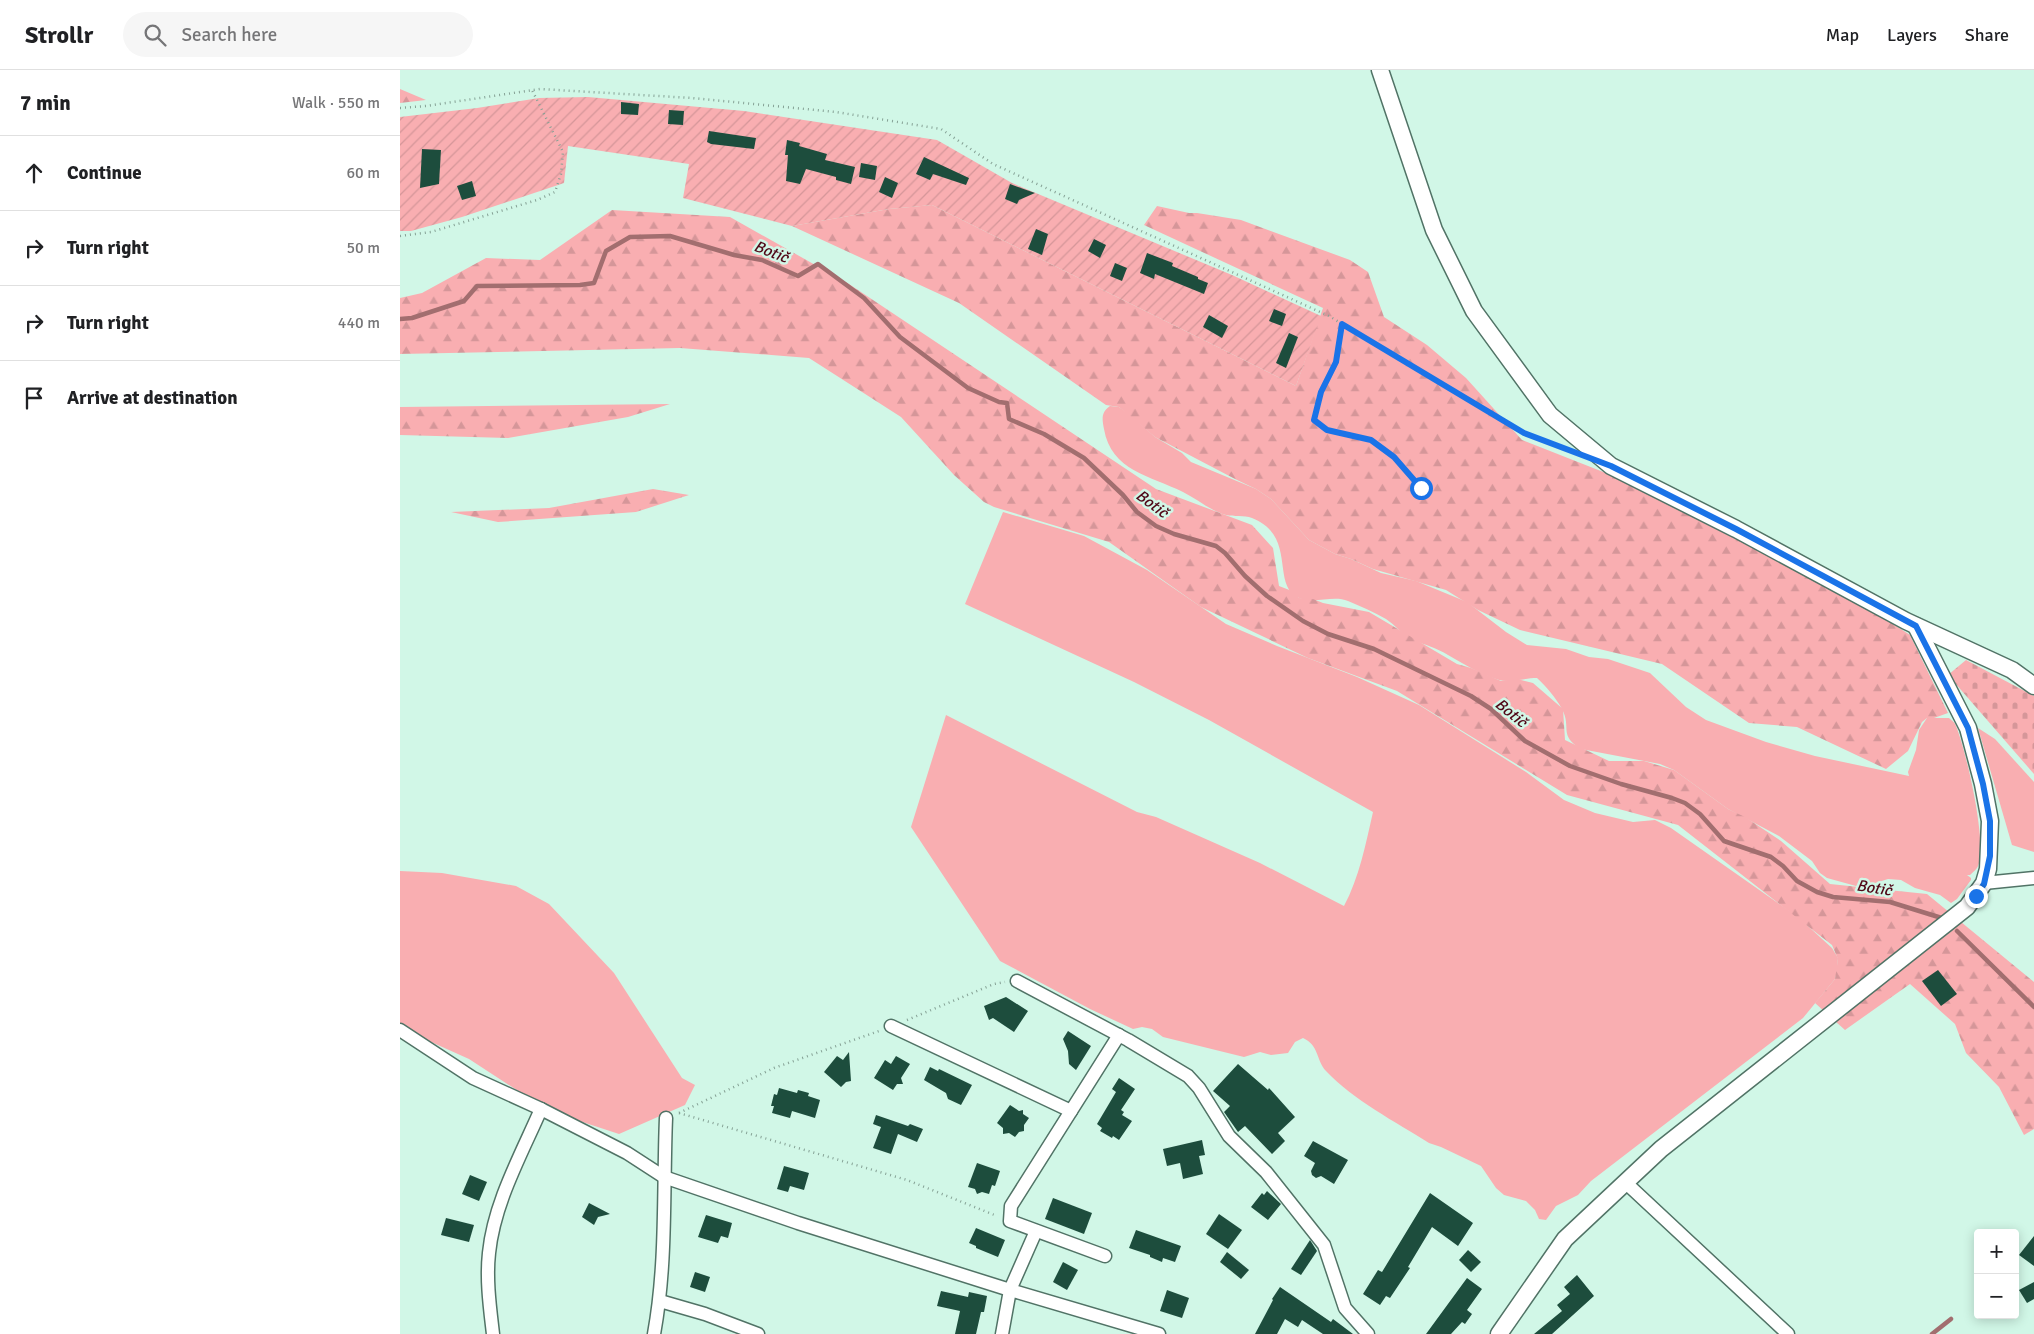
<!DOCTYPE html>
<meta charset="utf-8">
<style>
:root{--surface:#fff;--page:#f6f6f6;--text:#202124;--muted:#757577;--line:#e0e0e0}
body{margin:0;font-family:Signika,sans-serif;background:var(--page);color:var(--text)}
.controls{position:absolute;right:15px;bottom:15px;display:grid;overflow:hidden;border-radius:5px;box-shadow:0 2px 12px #0003}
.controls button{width:45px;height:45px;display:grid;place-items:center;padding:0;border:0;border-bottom:1px solid var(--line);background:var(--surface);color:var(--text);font:25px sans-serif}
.stop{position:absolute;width:15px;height:15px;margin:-11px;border:4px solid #1a73e8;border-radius:50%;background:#fff}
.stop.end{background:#1a73e8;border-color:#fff;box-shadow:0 1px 5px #0008}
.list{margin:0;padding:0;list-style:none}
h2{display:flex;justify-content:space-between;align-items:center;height:65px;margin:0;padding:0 20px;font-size:21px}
h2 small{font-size:16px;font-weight:400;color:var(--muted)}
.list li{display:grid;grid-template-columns:32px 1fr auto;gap:15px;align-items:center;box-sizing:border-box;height:75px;padding:0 20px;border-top:1px solid var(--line)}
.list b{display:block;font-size:19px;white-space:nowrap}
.list em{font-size:16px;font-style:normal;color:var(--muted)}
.icon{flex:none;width:28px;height:28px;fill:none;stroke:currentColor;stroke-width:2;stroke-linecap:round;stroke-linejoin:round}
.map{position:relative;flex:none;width:1634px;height:1264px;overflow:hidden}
header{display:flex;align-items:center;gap:30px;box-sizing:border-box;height:70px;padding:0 25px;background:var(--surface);border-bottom:1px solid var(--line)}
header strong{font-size:24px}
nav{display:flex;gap:28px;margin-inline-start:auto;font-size:18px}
.search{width:350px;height:45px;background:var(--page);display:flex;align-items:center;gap:12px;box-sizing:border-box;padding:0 18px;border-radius:28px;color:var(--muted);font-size:19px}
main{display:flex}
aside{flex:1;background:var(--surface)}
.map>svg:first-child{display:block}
.green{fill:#f9aeb1}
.forest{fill:url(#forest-firs)}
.cemetery{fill:url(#cemetery-stones)}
.garden{fill:url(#garden-furrows)}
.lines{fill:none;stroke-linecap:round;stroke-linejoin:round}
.stream{stroke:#a26e6f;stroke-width:4.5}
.building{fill:#1d4d3d}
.minor-casing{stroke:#517366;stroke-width:15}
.tertiary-casing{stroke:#517366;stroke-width:19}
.path{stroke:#85a195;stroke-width:2.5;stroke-dasharray:1 4;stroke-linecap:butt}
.minor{stroke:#fff;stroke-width:12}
.tertiary{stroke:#fff;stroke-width:16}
.route{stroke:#1a73e8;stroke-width:6}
.labels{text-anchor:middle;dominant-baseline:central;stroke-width:5;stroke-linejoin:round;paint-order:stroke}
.water-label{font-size:16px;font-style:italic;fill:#500717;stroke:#d1f7e7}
</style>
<header>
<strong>Strollr</strong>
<div class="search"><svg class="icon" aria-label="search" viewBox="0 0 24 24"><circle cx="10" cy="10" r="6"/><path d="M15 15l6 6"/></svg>Search here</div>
<nav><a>Map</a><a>Layers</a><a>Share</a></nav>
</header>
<main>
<aside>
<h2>7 min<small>Walk · 550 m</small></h2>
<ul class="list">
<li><svg class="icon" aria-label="ahead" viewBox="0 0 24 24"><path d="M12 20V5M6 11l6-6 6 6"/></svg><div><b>Continue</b></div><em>60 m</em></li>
<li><svg class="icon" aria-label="right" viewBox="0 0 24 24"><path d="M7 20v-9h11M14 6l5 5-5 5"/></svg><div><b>Turn right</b></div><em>50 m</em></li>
<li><svg class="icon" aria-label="right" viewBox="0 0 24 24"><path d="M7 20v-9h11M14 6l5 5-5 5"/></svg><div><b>Turn right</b></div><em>440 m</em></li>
<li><svg class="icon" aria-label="arrive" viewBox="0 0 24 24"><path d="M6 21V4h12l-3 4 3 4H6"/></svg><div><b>Arrive at destination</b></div></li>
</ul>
</aside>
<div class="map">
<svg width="1634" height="1264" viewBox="0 0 1634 1264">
<defs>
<pattern id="forest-firs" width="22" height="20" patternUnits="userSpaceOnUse" patternTransform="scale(1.25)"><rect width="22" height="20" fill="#f9aeb1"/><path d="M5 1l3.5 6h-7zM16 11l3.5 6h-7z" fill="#d59699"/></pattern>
<pattern id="cemetery-stones" width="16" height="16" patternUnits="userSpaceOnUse" patternTransform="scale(1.25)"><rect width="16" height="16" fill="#f9aeb1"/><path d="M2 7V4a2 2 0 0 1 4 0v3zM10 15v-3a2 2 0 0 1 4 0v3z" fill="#d59699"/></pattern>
<pattern id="garden-furrows" width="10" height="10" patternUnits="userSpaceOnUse" patternTransform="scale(1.25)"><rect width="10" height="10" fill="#f9aeb1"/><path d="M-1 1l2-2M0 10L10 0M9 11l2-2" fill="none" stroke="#d59699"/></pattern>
</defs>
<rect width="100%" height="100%" fill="#d1f7e7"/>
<!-- green -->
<g class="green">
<path d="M710,336l9,1 10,7 26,23 27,16 9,9 65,27 15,10 38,41 26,14 16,5 30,14 35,8 51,21 39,30 21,13 39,4 23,8 19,2 42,14 36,34 20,13 60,22 49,14 94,20 -1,-4 8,-22 3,-20 8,-12h22c3,3 6,4 7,8 10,24 32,119 22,140 -1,3 -6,7 -8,9h-3l4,3v2l-14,19 -6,4 -11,-8 -25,-7 -14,-8 -13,-1 -16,5 -16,2 -29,-8 -7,-5 -8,-12 -33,-25 -51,-27 -54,-39 -14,-6 -79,-15c-23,-14 -9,-21 -19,-40 -6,-11 -16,-23 -25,-31 -12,0 -27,5 -38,2 -18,-5 -35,-16 -51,-25 -11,-7 -23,-10 -35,-15 -10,-5 -18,-15 -27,-21 -12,-7 -26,-13 -38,-18 -14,-6 -34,3 -49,-3 -29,-13 -1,-62 -47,-80 -8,-3 -18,-1 -26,-3 -15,-4 -29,-16 -43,-23 -32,-16 -72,-21 -79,-63 -2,-10 -3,-17 6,-23z"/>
<path d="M603,442l81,24 63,34 79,54 51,22 80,31 62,28 107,67 38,28 31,13 38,9 22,-2 16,8 127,89 34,31 6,10 -1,13 -2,8 -32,39 -212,163 -13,14 -22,11 -10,14 -7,-1 -4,-9 -9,-9 -22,-6 -8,-7 -15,-22 -40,-19 -12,-4c-33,-21 -76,-43 -103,-72 -10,-11 -7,-26 -23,-33l-8,4 -7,11 -17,2 -11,-3 -16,5 -81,-20 -11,-8 -10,-2 -9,2 -43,-20 -90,-48 -89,-134 35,-112 191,97 19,5 104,46 84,43c15,-28 22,-63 29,-94l-164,-92 -75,-38 -169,-78z"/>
<path d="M1578,658l17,11 39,43v70l-22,-7z"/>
<path d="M0,801l42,2 74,13 33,18 65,69 68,105 13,7 -10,20 -66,29 -70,-23 -80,-52 -69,-31z"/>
</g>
<!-- forest -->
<g class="forest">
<path d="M0,19l26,11 -26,3z"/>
<path d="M532,135l364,181 27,-78 -179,-83 13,-19 32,7h8l44,7 109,40 18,12 16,45 43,28 39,33 56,62 94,37 210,108 53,30 31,20 38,78 -14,5h-7l-5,4 -14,29 -22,18 -89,-42 -48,-4 -87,-59 -142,-34 -42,-20 -32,-20 -73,-21 -22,-10 -16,-5 -26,-14 -38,-41 -15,-10 -21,-10 -80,-42 -36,-30 -13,-2 -147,-102 -167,-77 97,-17z"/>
<path d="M212,140l118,7 119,67 307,205 96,36 21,23 6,38 13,5 7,7 14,1 10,4 46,9 88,52 14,4 30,13 16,-2 16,4 30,26 2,31 44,21h35l30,9 54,39 17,8 36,24 49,43 97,10 107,88v147l-10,6 -25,-48 -33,-34 -11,-29 -45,-40 -65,46 -30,-27 20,-24 3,-20 -6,-14 -154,-120 -111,-30 -170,-104 -89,-33 -107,-51 -92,-65 -115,-35 -10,-5 -30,-27 -53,-58 -92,-59 -129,-10 -280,6v-56l22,-5 64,-35 54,2z"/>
<path d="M270,334l-42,13 -120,21 -108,-3v-28z"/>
<path d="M253,419l36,6 -53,17 -138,10 -47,-10 98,-4z"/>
</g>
<!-- cemetery -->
<path class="cemetery" d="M1566,590l68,36v78l-86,-99z"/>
<!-- garden -->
<path class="garden" d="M188,27l156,14 193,29 75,43 220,92 89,41 -25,70 -364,-181 -43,4 -97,17 -109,-28 6,-34 -121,-18 -4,37 -102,34 -51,14h-11v-114l77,-9 62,-10z"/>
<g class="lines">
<!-- stream -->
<g class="stream">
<path d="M0,249l12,-1 52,-17 13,-15 103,-1 14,-2 12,-32 24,-14 40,-1 64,19 28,5 36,16 20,-12 46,34 36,39 68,51 31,14 8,1 2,16 35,15 40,24 39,37 14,17 19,14 18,8 42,12 9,7 20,23 22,20 36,25 25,13 46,15 97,47 20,13 34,32 45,25 51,18 51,14 13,5 15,11 24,27 47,16 12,9 14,15 20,11 16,5 57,5 55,17"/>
<path d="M1557,861l77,76"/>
<path d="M1532,1264l19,-15"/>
</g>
</g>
<!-- building -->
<g class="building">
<path d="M221,32l18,2 -1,11 -17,-1z"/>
<path d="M269,40l15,1 -1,14 -15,-1z"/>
<path d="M309,61l47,7 -2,11 -43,-5 -4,-2z"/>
<path d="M387,70l13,3 -1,3 28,8 -2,6 30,7 -4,17 -15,-4v-3l-30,-8 -6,15 -14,-3 2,-26h-3z"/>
<path d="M22,79l19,1 -2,34 -19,4z"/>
<path d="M524,87l45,21 -3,7 -33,-11 -3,6 -14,-6z"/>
<path d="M461,93l16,3 -2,14 -16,-3z"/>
<path d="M485,107l13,6 -6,15 -13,-6z"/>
<path d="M72,111l4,15 -14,4 -5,-14z"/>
<path d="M610,114l25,9 -16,7 -2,4 -12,-5z"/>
<path d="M636,159l12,5 -6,21 -14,-6z"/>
<path d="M694,169l12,6 -6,13 -12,-7z"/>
<path d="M747,183l26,10 -1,3 26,11v2l10,4 -4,11 -49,-20 -1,5 -14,-6z"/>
<path d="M715,193l12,5 -5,13 -12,-5z"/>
<path d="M874,239l12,5 -4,12 -13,-5z"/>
<path d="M809,245l19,11 -6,12 -19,-11z"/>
<path d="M889,263l9,4 -12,31 -10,-5z"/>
<path d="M1538,900l19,24 -16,12 -19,-25z"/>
<path d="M606,927l22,14 -14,21 -21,-14 -4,2 -5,-14z"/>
<path d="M668,961l23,15 -15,24 -7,-6 -1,-13 -5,-12z"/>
<path d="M449,982l2,29 -5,1 -5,5 -17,-15 13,-16 6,4z"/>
<path d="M496,986l14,8 -9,14 2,6h-6l-4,6 -19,-12 11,-18 6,4z"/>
<path d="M838,994l30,26 1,-2 26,29 -17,16 7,8 -13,13 -27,-28 -7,6 -14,-20 6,-6 -17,-15z"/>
<path d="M530,997l8,4 1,-2 33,16 -11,20 -13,-6 -2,-6 -22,-13z"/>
<path d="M719,1008l16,11 -14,21 3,2 -2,3 10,6 -13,19 -6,-4 -1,2 -12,-7 2,-3 -5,-4 19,-32 -4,-3z"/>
<path d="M379,1018l18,5 1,-3 11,3 -1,3 12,4 -5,18 -23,-7 -2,7 -18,-5 2,-7h-3l3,-12 3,1z"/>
<path d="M610,1035l9,6 4,-1v4l6,4 -5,7v6l-5,1 -4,5 -6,-4 -6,1v-6l-6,-5z"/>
<path d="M476,1045l32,11 2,-2 13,5 -6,13 -19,-8 -7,20 -18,-6 8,-21 -8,-3z"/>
<path d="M802,1070l3,15 -6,1 4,18 -20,5 -3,-16 -13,3 -4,-17z"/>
<path d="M913,1071l35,19 -14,24 -13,-8 -5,2 -4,-3 -1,-4 4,-8 -11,-7z"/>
<path d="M577,1093l23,8 -5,15 -3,-1 -3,9 -7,-2 -5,2 -2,-5 -7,-2z"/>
<path d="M384,1096l25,7 -5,17 -14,-4 -2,6 -11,-3z"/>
<path d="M70,1105l17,7 -8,19 -17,-7z"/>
<path d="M867,1121l14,13 -13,16 -17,-13 11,-14 2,2z"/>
<path d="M1030,1123l43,30 -15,23 -26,-19 -24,40 2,1 -20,30 -4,-2 -6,9 -17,-11 15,-24 4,2z"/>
<path d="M653,1128l39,15 -8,21 -39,-15z"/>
<path d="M189,1133l21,11 -12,3 -4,8 -12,-8z"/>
<path d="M819,1144l23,16 -14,19 -22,-15z"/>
<path d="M306,1145l26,8 -4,15 -7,-2 -3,7 -20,-6z"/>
<path d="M46,1148l28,7 -5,17 -28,-7z"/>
<path d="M576,1158l29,12 -7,17 -22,-9v-2l-7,-3z"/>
<path d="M736,1160l45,16 -6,16 -12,-4 -1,4 -12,-5v-2l-21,-7z"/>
<path d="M1634,1166v30l-15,-11z"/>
<path d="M910,1170l7,11 -16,24 -10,-6z"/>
<path d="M1068,1180l13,12 -10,10 -12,-12z"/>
<path d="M827,1182l22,18 -8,9 -21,-17z"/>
<path d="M663,1192l15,8 -11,20 -14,-8z"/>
<path d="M295,1202l15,5 -5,15 -15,-5z"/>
<path d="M1177,1205l17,21 -42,38h-18l28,-23 -5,-6 13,-11 -6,-7z"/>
<path d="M1067,1208l15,11 -15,21 5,4 -7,10 -3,-2 -11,12h-25z"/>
<path d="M1634,1212v17l-7,4 -8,-13z"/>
<path d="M880,1217l51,35 2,-3 20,15h-30l-21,-14 -4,7 -13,-8 -8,15h-22l18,-34 -1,-1z"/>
<path d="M767,1220l22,8 -7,20 -22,-7z"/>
<path d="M541,1221l27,6 1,-5 18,4 -3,16h-3l-5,22h-21l5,-23 -23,-5z"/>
</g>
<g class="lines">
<!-- minor casing -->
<g class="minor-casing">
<g id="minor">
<path d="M1584,813l50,-5"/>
<path d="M617,911l111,59 60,36 11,12 30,48 37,36 58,73 21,63 23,26"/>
<path d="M491,956l180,85"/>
<path d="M0,960l73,48 68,31 86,44 37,24 134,46 212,67 149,44"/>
<path d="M1225,1112l163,152"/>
<path d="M705,1186l-95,-35 1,-15 108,-171"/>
<path d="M260,1231l45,13 53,20"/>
<path d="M93,1264c-3,-26 -7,-54 -4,-81 5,-50 32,-98 52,-144"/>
<path d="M254,1264c13,-71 9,-144 12,-216"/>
<path d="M602,1264l8,-44 26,-59"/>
</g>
</g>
<!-- tertiary casing -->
<g class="tertiary-casing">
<g id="tertiary">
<path d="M980,0l54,160 40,81 76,104 61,51 125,63 170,92 106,49 22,16"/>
<path d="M1099,1264l66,-95 96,-90 306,-242 17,-24 4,-14 2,-48 -7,-37 -15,-56 -52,-102"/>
</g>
</g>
<!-- path -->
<g class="path">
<path d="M0,38l26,-2 114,-17 152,9 144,14 105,17 52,35 336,152 195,117 42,16"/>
<path d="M0,166l31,-4 106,-32 18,-8 6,-18 2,-22 -31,-62"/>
<path d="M942,254l-6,38 -15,30 -7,28 13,10 44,10 23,17 27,31"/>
<path d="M507,950l87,-36 11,-2"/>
<path d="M279,1043l95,-45 105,-37"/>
<path d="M279,1043l228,67 90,36"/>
</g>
<!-- minor -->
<use href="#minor" class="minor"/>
<!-- tertiary -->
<use href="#tertiary" class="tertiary"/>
</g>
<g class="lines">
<!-- route -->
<path class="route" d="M1021,418l-27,-31 -23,-17 -44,-10 -13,-10 7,-28 15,-30 6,-38 182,109 87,33 125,63 180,97 52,102 15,56 7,37v35l-6,28 -8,12"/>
</g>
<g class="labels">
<!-- water labels -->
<g class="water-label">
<text transform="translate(371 182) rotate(21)">Botič</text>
<text transform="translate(752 434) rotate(36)">Botič</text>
<text transform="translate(1111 643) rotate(39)">Botič</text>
<text transform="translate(1474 818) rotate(9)">Botič</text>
</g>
</g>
</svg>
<div class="controls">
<button>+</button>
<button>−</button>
</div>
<div class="stop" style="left:1021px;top:418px"></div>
<div class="stop end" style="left:1576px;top:826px"></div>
</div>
</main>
